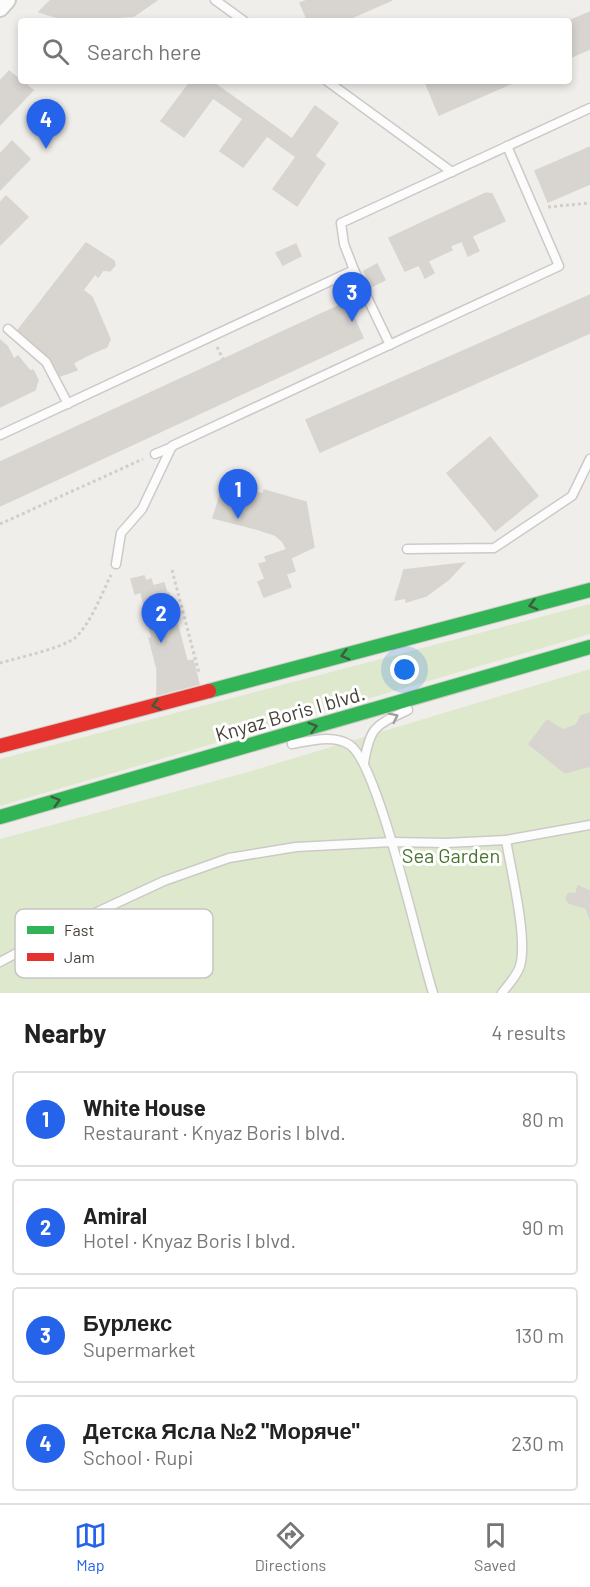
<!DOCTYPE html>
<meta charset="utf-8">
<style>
:root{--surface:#fff;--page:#f6f6f6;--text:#222;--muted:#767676;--line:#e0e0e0;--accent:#2563eb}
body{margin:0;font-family:Barlow,sans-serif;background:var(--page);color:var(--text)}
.you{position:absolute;left:405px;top:670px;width:21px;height:21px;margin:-15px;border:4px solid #fff;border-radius:50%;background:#1a73e8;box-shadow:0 0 0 9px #1a73e833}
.badge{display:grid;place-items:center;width:39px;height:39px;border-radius:50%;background:var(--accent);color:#fff;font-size:20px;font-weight:700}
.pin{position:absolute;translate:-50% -50px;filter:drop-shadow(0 2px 3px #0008)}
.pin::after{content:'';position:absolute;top:32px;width:21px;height:18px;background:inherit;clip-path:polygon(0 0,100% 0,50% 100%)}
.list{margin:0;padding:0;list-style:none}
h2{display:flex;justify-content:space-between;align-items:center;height:78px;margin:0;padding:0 24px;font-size:26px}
h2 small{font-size:20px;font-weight:400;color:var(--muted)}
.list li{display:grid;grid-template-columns:39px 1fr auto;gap:18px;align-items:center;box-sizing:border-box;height:96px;margin:0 12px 12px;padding:0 12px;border:2px solid var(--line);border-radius:6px}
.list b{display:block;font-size:22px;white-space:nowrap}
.list p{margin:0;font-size:20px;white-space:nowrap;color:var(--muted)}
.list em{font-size:20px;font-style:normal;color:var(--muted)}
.icon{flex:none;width:33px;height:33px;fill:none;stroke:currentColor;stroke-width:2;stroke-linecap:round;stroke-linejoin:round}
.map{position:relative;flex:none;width:590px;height:993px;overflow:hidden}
.search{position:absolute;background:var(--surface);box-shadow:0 3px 9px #0003;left:18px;right:18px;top:18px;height:66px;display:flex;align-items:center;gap:15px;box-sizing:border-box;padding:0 21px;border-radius:6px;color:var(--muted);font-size:22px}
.sheet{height:510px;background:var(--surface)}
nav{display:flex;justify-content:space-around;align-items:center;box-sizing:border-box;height:84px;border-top:2px solid var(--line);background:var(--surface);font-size:16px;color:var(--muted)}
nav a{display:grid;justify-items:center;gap:3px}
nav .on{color:var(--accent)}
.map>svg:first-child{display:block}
.green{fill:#dee8cd}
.building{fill:#d8d5d1;stroke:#d8d5d0;stroke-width:1.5}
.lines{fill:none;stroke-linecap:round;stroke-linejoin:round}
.lane-casing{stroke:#cccac7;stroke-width:11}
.street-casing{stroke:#cccac7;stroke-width:20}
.fast-casing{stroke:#cecac2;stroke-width:16}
.jam-casing{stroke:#cecac2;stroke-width:16}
.path{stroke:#d1cecb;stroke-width:3;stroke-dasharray:3 3;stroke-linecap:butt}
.lane{stroke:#fdfcfc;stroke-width:8}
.street{stroke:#fdfcfc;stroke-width:16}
.fast{stroke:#30b455;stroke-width:14}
.jam{stroke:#e5322d;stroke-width:14}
.oneway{stroke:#405c3f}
.oneway2{stroke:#a19e9a}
.labels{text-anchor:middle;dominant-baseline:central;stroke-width:6;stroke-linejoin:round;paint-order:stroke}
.street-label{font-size:20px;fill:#453f38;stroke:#fff}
.park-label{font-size:20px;fill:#4b7230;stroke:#fff}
.key{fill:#fff;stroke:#c7c5c3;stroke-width:1.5}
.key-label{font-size:16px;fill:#453f38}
</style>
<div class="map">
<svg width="590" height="993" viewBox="0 0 590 993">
<rect width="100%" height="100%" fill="#f0eeea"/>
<!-- green -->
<g class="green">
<path d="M590,604v30l-590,172v-47z"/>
<path d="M590,669v324h-590v-154l248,-67z"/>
</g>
<!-- building -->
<g class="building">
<path d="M51,0h106l-23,16 -57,5h-8l-30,-9z"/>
<path d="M308,0h84l-48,21h-36l-8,-18z"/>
<path d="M590,12v37l-21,9v-37z"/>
<path d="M9,71l24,19 -33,35v-44z"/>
<path d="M191,81h20l81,58 23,-33 23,17 -23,33 10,8 -28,42 -24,-17 23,-32 -29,-21 -24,31 -23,-16 23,-32 -30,-21 -29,39 -23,-16z"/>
<path d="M433,81h84l-78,34 -13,-31z"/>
<path d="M12,141l18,18 -30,31v-36z"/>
<path d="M590,147v37l-42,18 -13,-31z"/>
<path d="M486,193l6,1 13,27 -33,15 7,15 -11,5 -6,-15 -12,5 -14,-30z"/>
<path d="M6,196l22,21 -28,28v-42z"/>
<path d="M436,216l16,34 -24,11 6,12 -9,5 -6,-13 -14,6 -16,-33z"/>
<path d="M86,243l28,18 1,4 -5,6 -7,-1 -5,7 -3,-3 -12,16 9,7 18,42 -3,8 -19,8 -16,-33 -28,-25z"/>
<path d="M296,244l5,12 -18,9 -7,-12z"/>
<path d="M377,264l8,16 -14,7 -7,-16z"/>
<path d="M590,295v38l-270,119 -14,-32z"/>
<path d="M44,297l28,25 16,33 -15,8 4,7 -17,6 -9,-3 -36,-39z"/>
<path d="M347,302l16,36 -363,168v-44z"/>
<path d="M0,340l7,6 7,13 4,-3 12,15 3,-1 5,10 -3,10 -35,17z"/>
<path d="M490,437l48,59 -43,35 -48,-58z"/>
<path d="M224,483l39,11 -10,34 -40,-10z"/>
<path d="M264,490l42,12 8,45 -23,11 -8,-16 -8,-7 -22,-7z"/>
<path d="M288,549l7,22 -9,3 5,13 -27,10 -6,-15 7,-3 -6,-15 8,-2 -2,-5z"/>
<path d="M464,563l-16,17 -22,16 -20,6v-4l-11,2 9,-30z"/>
<path d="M144,576l2,5 5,-2 2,7 11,-3 3,10h2l18,68 6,-1 6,24 -42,11v-26l-8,-31h3l-11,-46 -6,2 -4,-15z"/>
<path d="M590,713v53l-25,7 -36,-29 18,-24 16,10 13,-5 5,-9z"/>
<path d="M578,886l12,5v28l-4,-11 -17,-5 -3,-5 3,-5 7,1z"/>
</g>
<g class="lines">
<!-- lane casing -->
<g class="lane-casing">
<g id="lane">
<path d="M215,0l29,21"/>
<path d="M327,81l125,91"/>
<path d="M354,270l36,75"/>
<path d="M8,329l38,33 22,42"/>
<path d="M0,435l354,-165 -10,-26 -3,-21 249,-115"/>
<path d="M155,454l17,-7"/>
<path d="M407,549l87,-1 78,-52 18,-37"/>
<path d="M116,564l5,-31 21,-24 30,-63 387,-180 -52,-120"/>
<path d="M292,744c18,-3 41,-10 58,1 29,20 69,205 83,248"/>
<path d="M364,763c6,-37 12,-38 44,-53"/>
<path d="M0,962l67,-36 97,-45 65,-23 67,-11 96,-5 54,1 60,-3 84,-15"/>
<path d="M502,993c6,-8 15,-17 18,-27 8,-28 -9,-95 -14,-126"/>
</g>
</g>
<!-- street casing -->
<g class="street-casing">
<path id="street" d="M0,8l7,-8"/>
</g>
<!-- fast casing -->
<g class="fast-casing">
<g id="fast">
<path d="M209,691l381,-101"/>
<path d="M0,817l590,-170"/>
</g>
</g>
<!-- jam casing -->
<g class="jam-casing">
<path id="jam" d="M0,746l209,-55"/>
</g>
<!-- path -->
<g class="path">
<path d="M548,207l42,-4"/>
<path d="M217,347l6,12"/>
<path d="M0,524l143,-65"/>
<path d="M172,570l27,103"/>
<path d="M0,663c17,-5 64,-15 76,-26 16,-16 25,-42 35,-62"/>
</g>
<!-- lane -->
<use href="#lane" class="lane"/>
<!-- street -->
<use href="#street" class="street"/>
<!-- fast -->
<use href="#fast" class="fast"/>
<!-- jam -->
<use href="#jam" class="jam"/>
</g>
<!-- one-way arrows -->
<defs><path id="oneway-chevron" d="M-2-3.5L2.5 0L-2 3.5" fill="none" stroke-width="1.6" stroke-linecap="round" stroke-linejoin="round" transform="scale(1.5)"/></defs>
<g class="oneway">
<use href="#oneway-chevron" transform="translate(533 605) rotate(165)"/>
<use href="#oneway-chevron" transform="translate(345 655) rotate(165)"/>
<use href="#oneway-chevron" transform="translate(156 705) rotate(165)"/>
<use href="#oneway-chevron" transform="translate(313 727) rotate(-16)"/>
<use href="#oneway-chevron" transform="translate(56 801) rotate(-16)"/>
</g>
<use class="oneway2" href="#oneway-chevron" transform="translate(394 717) rotate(-26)"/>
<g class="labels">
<!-- street labels -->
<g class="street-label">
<text transform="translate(290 713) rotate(-16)">Knyaz Boris I blvd.</text>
</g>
<!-- park labels -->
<g class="park-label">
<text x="451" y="855">Sea Garden</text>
</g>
</g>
<!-- legend -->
<rect x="15" y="909" width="198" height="69" rx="9" class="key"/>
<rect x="27" y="926" width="27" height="8" fill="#30b455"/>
<rect x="27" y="953" width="27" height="8" fill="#e5322d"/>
<g class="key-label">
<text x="64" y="936">Fast</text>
<text x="64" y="963">Jam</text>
</g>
</svg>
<div class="you"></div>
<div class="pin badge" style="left:238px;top:519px">1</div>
<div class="pin badge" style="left:161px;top:643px">2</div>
<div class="pin badge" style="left:352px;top:322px">3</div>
<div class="pin badge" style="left:46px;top:149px">4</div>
<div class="search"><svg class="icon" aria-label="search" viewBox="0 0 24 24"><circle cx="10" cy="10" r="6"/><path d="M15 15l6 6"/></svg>Search here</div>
</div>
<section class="sheet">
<h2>Nearby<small>4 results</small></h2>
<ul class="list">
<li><span class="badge">1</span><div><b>White House</b><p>Restaurant · Knyaz Boris I blvd.</p></div><em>80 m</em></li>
<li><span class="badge">2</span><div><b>Amiral</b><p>Hotel · Knyaz Boris I blvd.</p></div><em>90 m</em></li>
<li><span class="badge">3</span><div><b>Бурлекс</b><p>Supermarket</p></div><em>130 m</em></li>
<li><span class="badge">4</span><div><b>Детска Ясла №2 &quot;Моряче&quot;</b><p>School · Rupi</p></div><em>230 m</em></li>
</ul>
</section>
<nav>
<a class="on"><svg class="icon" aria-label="map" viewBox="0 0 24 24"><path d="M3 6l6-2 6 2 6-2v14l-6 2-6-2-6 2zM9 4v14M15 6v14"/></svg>Map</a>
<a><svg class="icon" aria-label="directions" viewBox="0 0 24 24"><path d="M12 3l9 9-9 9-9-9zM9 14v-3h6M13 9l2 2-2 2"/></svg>Directions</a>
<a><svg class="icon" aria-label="saved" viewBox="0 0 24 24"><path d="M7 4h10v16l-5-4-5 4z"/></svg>Saved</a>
</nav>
